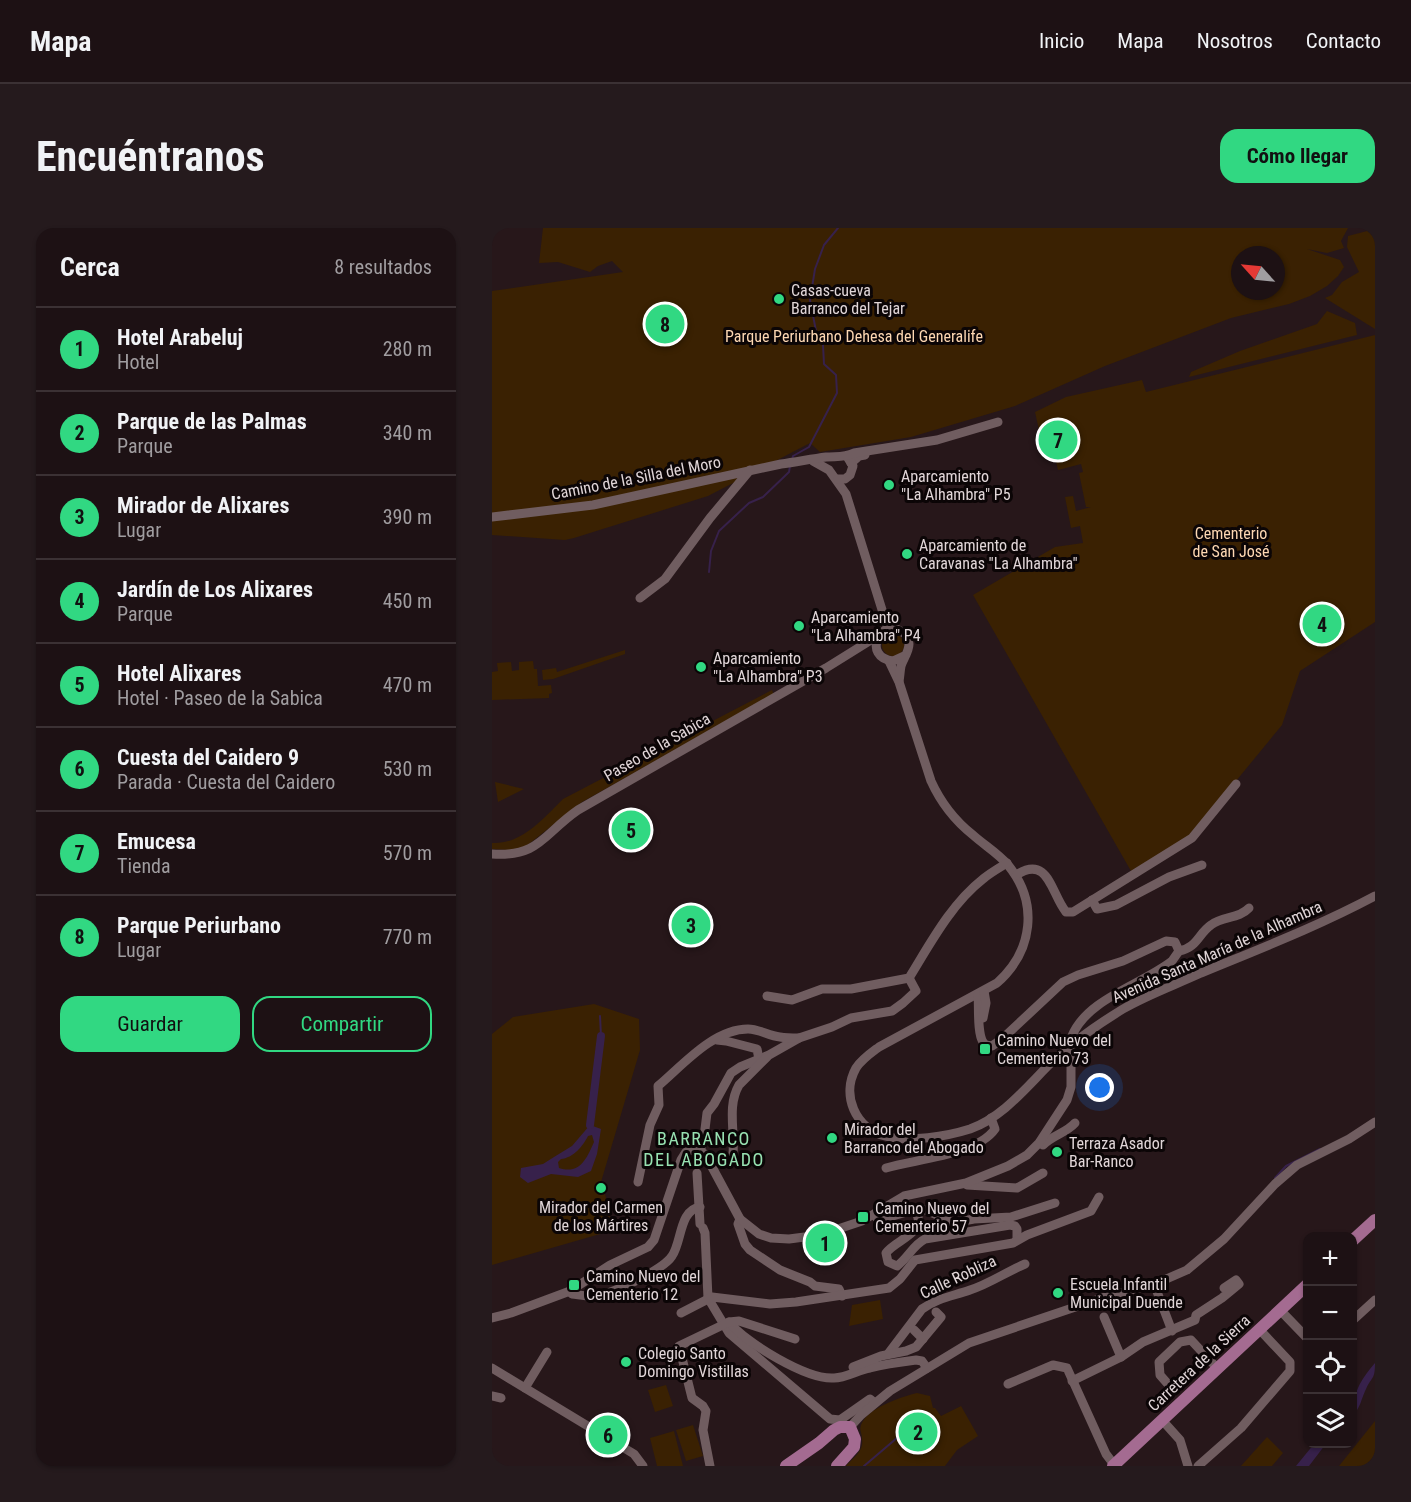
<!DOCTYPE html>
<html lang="es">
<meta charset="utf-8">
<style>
:root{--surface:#1d1114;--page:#251a1d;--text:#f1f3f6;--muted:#a09da0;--line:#3b3134;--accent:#31d882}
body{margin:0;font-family:"Roboto Condensed",sans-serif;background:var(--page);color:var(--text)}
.controls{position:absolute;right:18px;bottom:18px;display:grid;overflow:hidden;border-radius:12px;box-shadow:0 2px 4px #0004}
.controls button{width:54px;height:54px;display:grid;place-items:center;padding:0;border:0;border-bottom:2px solid var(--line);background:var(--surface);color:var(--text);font:30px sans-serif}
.compass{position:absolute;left:739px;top:18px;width:54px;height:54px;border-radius:50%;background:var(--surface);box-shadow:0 2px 4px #0004;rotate:297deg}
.you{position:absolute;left:608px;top:860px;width:21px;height:21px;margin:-15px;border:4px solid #fff;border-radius:50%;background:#1a73e8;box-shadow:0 0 0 9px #1a73e833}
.badge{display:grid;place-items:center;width:39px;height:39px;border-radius:50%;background:var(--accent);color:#111;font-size:20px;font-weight:700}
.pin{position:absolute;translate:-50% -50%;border:3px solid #fff;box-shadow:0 2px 6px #0006}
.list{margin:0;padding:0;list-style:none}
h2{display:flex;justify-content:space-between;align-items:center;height:78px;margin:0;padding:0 24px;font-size:26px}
h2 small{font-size:20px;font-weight:400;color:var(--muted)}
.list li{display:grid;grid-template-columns:39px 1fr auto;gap:18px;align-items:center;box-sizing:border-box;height:84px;padding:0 24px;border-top:2px solid var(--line)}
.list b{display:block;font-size:22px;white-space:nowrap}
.list p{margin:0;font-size:20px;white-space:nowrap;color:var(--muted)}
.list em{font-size:20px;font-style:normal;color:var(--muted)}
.actions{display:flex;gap:12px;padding:18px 24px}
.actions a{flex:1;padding:14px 0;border:2px solid var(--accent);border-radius:18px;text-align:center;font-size:21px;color:var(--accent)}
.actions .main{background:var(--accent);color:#111}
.icon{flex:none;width:33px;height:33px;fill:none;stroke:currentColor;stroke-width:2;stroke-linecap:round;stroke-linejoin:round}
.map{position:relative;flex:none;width:883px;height:1238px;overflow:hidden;border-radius:18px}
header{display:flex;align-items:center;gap:36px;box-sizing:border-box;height:84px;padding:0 30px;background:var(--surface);border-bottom:2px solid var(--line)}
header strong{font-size:28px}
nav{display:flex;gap:33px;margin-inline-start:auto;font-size:21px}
.intro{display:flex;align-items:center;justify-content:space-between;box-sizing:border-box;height:144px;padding:0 36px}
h1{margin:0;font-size:42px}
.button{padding:15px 27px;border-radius:18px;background:var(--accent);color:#111;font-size:21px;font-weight:700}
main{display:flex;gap:36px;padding:0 36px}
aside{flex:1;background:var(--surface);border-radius:18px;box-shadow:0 2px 4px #0004}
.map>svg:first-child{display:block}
.green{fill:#3a2102;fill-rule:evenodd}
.water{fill:#37214b;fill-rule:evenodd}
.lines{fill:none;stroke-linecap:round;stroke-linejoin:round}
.stream{stroke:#37214b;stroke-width:2}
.canal{stroke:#37214b;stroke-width:8}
.minor{stroke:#705d60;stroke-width:9}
.major{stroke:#a46b91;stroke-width:12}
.poi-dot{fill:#31d882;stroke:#0b0506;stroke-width:2}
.labels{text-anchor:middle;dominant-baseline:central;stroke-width:6;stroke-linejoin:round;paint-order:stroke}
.poi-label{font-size:16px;fill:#e1d6d8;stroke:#0b0506;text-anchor:start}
.park-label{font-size:16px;fill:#fed8b3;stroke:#0b0506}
.street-label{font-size:16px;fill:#e1d6d8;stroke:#0b0506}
.neighbourhood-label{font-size:18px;letter-spacing:1.5px;fill:#97e1b1;stroke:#0b0506}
</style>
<header>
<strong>Mapa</strong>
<nav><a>Inicio</a><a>Mapa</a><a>Nosotros</a><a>Contacto</a></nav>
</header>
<div class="intro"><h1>Encuéntranos</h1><a class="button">Cómo llegar</a></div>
<main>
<aside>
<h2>Cerca<small>8 resultados</small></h2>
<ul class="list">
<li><span class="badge">1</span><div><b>Hotel Arabeluj</b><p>Hotel</p></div><em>280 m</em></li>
<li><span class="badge">2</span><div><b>Parque de las Palmas</b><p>Parque</p></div><em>340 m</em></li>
<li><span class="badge">3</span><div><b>Mirador de Alixares</b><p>Lugar</p></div><em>390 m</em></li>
<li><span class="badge">4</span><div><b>Jardín de Los Alixares</b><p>Parque</p></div><em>450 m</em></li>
<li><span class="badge">5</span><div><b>Hotel Alixares</b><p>Hotel · Paseo de la Sabica</p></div><em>470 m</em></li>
<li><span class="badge">6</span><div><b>Cuesta del Caidero 9</b><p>Parada · Cuesta del Caidero</p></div><em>530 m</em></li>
<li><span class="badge">7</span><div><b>Emucesa</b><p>Tienda</p></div><em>570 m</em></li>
<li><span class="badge">8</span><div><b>Parque Periurbano</b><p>Lugar</p></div><em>770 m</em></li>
</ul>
<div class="actions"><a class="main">Guardar</a><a>Compartir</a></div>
</aside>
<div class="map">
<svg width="883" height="1238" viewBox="0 0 883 1238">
<rect width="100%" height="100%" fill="#27171a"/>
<!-- green -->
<g class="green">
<path d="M51,0h805l-7,13 3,7 -17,5 -20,-4 33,11 4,7 -6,9 -11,10 -17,10 -21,8 -58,14 -126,48 -90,40 -104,31 -91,15 -10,-9 -102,53 -134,42 -9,2 -73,-5v-244l131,-19 -11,-11 -14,5 -8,6 -32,-10 -19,1zM748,27h36v36h-36z"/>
<path d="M883,1v100l-50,-31 7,-3 10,-13 17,-10 -12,-25 1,-11z"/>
<path d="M835,83l28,12 2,12 -168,42 2,-5 49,-21 77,-27z"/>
<path d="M883,107v287l-75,49 -18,54 -92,112 -59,34 -158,-276 82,-48 28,-4 -3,-17 -9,2 -6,-31 8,-1 3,15 15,-4h-5l-7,-34 4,-1 -2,-8 -23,6 -7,-30 3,-1 -2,-8 -6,-3 -7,2 -4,-18 31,-15 76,-17 4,12z"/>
<circle cx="401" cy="417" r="11"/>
<path d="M133,422v4l-72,25 -10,1 -1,-10 14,-2 1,4z"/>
<path d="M41,433l1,8h3l1,17 13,-1 1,8 -3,1v4l-57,2v-28l6,-1 -1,-8 14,-1 1,9 7,-1v-8z"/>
<path d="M280,462l2,5 -192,107 -57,45 -15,3 -18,-1v-6c29,2 52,-25 71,-44z"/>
<path d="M3,554l29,7 -26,13z"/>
<path d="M102,776l45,15 1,31 -39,132 10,31 -2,2 5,15 -122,35v-231l21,-17z"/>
<path d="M388,1072l3,19 -34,7 3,-21z"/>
<path d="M174,1157l7,21 -18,6 -7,-22z"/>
<path d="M425,1165l13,3 3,12h2l6,8 20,-10 17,30 -21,14 -12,16h-99c8,-9 18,-15 16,-27 0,-6 -3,-9 -1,-14 6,-17 40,-28 56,-32z"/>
<path d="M883,1193v45h-36z"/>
<path d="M201,1197l10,31 -17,5 -10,-31z"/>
<path d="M182,1203l9,35h-26l-7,-28z"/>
<path d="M775,1209l16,16 -11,13h-31z"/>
</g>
<!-- water -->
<g class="water">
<path d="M98,897l11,4 -4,25 -6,17 -13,6 -27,-3 -23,9 -8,-6 1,-9 22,-4 11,-7 18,-11zM100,907l2,7c-7,16 -14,33 -35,26l-1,-6 3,-3c12,-1 22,-13 27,-23z"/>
<path d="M883,1135c0,17 -3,13 -9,26 -6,13 -4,15 -13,27 -1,-22 8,-37 22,-53z"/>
<path d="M822,1216h16l-5,1 -16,21h-13z"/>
</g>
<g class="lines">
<!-- stream -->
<g class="stream">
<path d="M300,233l1,-5 16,-9 28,-54 -1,-18 -12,-11 -1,-19 -7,-14 -6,-31 5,-31 9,-24 14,-17"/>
<path d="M217,344l2,-21 8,-20 30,-28 14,-6 26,-25 1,-6"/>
<path d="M108,788l1,20"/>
<path d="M783,950l11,-12 34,-17"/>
<path d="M372,1238l40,-34"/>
</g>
<!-- canal -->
<path class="canal" d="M98,897l11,-89"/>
<!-- minor -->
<g class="minor">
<path d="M321,233l16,9 17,24 42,135"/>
<path d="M359,235l8,-7 6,-1"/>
<path d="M346,251h7l5,-4 3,-9 -5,-8"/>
<path d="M0,289l101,-12 188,-41c15,-2 30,-5 45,-7 10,-1 18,1 28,-4l83,-13 61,-18"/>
<path d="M148,370l25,-19 45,-61 40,-48"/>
<path d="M397,433l10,21 32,99c10,22 23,39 42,54 11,10 25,18 35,30 31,38 25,86 -11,118l-118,64c-8,6 -17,12 -23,21 -15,27 -1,60 29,68 23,7 63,0 85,-7 36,-13 60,-47 87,-72 20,-18 43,-34 66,-48 24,-14 52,-24 78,-36 58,-24 118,-47 174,-77"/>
<path d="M407,453c1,-5 1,-10 2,-15 2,-7 8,-14 8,-22 0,-5 -3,-10 -7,-12 -21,-16 -41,25 -9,29l13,-6"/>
<path d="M0,626c48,3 51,-20 86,-44l248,-142 53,-33"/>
<path d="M524,647c33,-21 35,19 50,37h7l119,-74 44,-54"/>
<path d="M600,672l5,9 19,-4 53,-28 33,-12"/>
<path d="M687,723c18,-3 19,-17 32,-26 12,-9 28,-6 38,-17"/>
<path d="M486,767c1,11 -1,38 5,47 2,4 5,3 9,4l10,-7 61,-57 15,-7 45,-14 43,-20 9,1 4,9 -7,10c-31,24 -85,38 -100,75"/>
<path d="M275,768l25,4 30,-11h29l58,-11c21,-34 42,-74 74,-99 7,-6 16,-11 24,-16"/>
<path d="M491,790l3,-15 -2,-12"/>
<path d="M225,812l9,1 31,8 2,10"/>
<path d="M551,917c10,-10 23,-12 32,-22"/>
<path d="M208,923l6,-18 -1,-4 2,-16 7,-9 17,-31 9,-6 29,-12 30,-17 33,-11 19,-9 41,-7 11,-8 13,-12 -7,-13"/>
<path d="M241,926c2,-24 -6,-48 6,-69l28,-28"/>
<path d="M394,940c30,-9 91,-13 109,-39l-4,-11"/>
<path d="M205,945l3,51"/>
<path d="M146,954l12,-57 9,-20 -1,-19c24,-20 55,-57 90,-57 11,0 21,7 32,8 6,1 13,1 19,1"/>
<path d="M475,957l50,3 26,-15"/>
<path d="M424,985l7,-4 25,11 4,3 22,-4 37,-2 44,-14"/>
<path d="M382,987l5,5 31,-9 6,2c12,19 -21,27 -30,40l2,9 9,4c11,-8 16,-21 28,-27l85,-14 5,1 2,3v10"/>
<path d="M248,991l-2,5 7,20 5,6 30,20 30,12 5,4 24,3 3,7"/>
<path d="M211,1000l2,5 3,65 21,35 101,86 10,1 30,-21 5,4"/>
<path d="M664,1061l16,42"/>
<path d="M78,1063l2,3c8,1 16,3 23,2 17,-2 68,-26 77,-40 10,-14 7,-46 28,-49"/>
<path d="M788,1082l28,29"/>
<path d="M189,1085l31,-16 58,7 26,-2 93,-14 11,-9 15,-19 98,-17 14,-8 64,-24 8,-14"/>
<path d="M612,1089l17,40"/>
<path d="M0,1090l19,-5 59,-22 40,-26 38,-18 6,-7 27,-80 5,-8 7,-2 7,1 5,3 35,65 19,15 12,4 18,1 31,-4 42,-14 42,-25 62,-13 42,-17 19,-11 12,-12 28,-43 4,-13v-32"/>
<path d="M860,1093l23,-21"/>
<path d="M237,1094c17,21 78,58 105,56 12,0 24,-8 36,-10 15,-4 30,-6 46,-8l6,1 5,7"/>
<path d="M422,1102l9,9"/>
<path d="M396,1126l34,-45c15,-11 31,-13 48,-19 19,-6 36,-18 55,-26"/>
<path d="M361,1139l28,-11 25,-5 10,-4 25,-30 -5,-5"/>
<path d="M0,1140l142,86 9,12"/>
<path d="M580,1153l49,-24 22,-15 52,-22 1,-5 26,-17 17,-14 -3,-4 -12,8"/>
<path d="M675,1155l-7,-8 -1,-13 21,-20 11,-2 26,28"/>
<path d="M516,1156l45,-19 14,3 39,86 9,12"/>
<path d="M33,1160l22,-36"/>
<path d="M0,1168l9,2"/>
<path d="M670,1192l18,20 8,26"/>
<path d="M358,1199l11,-12 29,-24 79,-48 139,-47 47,-12 32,-14 37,-31 51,-55 22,-19 52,-26 26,-17"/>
<path d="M218,1238l-7,-36 3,-19 -3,-5 -11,-8 -13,-52 50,-24 10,-1 56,18"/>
<path d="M706,1238l43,-38 49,-57v-9l-31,-33"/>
</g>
<!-- major -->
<g class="major">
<path d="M860,1013l23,-21"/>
<path d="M294,1238l33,-23 15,-13 6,-3h10l5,12 -1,8 -17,19"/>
<path d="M621,1238l195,-182"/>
</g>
</g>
<!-- markers -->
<g class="poi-dot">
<circle cx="287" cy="71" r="6"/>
<circle cx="397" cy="257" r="6"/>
<circle cx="415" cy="326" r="6"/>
<circle cx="307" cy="398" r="6"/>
<circle cx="209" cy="439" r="6"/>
<rect x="487" y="815" width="12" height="12" rx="3"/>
<circle cx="340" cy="910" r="6"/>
<circle cx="565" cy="924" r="6"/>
<circle cx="109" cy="960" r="6"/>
<rect x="365" y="983" width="12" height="12" rx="3"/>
<rect x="76" y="1051" width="12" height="12" rx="3"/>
<circle cx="566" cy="1065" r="6"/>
<circle cx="134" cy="1134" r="6"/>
</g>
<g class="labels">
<!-- poi labels -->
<g class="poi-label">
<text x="299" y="62">Casas-cueva<tspan x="299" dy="18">Barranco del Tejar</tspan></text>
<text x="409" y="248">Aparcamiento<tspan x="409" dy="18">"La Alhambra" P5</tspan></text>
<text x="427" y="317">Aparcamiento de<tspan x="427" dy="18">Caravanas "La Alhambra"</tspan></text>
<text x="319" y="389">Aparcamiento<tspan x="319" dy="18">"La Alhambra" P4</tspan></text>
<text x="221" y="430">Aparcamiento<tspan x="221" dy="18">"La Alhambra" P3</tspan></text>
<text x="505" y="812">Camino Nuevo del<tspan x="505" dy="18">Cementerio 73</tspan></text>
<text x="352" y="901">Mirador del<tspan x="352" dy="18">Barranco del Abogado</tspan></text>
<text x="577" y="915">Terraza Asador<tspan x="577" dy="18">Bar-Ranco</tspan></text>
<text x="109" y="979" text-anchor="middle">Mirador del Carmen<tspan x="109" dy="18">de los Mártires</tspan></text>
<text x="383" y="980">Camino Nuevo del<tspan x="383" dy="18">Cementerio 57</tspan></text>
<text x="94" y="1048">Camino Nuevo del<tspan x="94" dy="18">Cementerio 12</tspan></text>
<text x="578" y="1056">Escuela Infantil<tspan x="578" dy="18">Municipal Duende</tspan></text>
<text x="146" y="1125">Colegio Santo<tspan x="146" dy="18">Domingo Vistillas</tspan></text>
</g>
<!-- park labels -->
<g class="park-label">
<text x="362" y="108">Parque Periurbano Dehesa del Generalife</text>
<text x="739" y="305">Cementerio<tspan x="739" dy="18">de San José</tspan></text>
</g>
<!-- street labels -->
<g class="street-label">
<text transform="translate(144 250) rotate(-11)">Camino de la Silla del Moro</text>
<text transform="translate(165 519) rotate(-30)">Paseo de la Sabica</text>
<text transform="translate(725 724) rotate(-24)">Avenida Santa María de la Alhambra</text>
<text transform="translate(466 1049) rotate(-25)">Calle Robliza</text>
<text transform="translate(707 1135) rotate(-43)">Carretera de la Sierra</text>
</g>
<!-- neighbourhood labels -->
<g class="neighbourhood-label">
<text x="212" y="910">BARRANCO<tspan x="212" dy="21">DEL ABOGADO</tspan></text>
</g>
</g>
</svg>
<div class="controls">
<button>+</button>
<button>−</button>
<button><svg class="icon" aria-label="locate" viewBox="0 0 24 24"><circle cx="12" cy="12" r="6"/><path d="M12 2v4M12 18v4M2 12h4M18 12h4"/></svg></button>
<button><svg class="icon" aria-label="layers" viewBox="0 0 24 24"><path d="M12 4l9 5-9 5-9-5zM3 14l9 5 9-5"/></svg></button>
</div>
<svg class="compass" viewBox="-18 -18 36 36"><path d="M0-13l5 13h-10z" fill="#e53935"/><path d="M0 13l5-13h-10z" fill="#a09da0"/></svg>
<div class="you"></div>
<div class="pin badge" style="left:333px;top:1015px">1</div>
<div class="pin badge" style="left:426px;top:1204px">2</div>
<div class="pin badge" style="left:199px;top:697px">3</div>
<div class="pin badge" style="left:830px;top:396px">4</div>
<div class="pin badge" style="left:139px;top:602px">5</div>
<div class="pin badge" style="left:116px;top:1207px">6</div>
<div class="pin badge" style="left:566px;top:212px">7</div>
<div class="pin badge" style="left:173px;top:96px">8</div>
</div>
</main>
